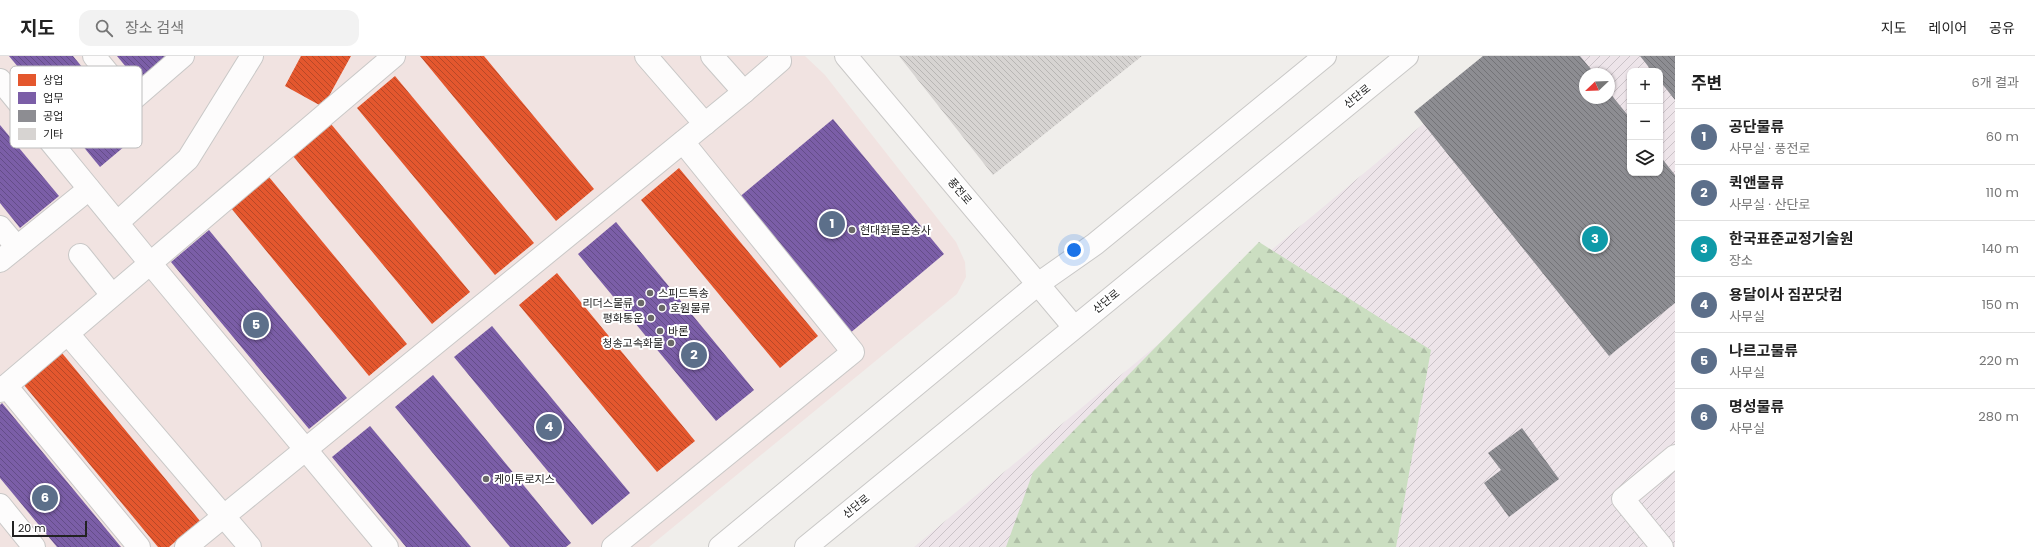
<!DOCTYPE html>
<html lang="ko">
<meta charset="utf-8">
<style>
:root{--surface:#fff;--page:#f2f2f2;--text:#222;--muted:#767676;--line:#e0e0e0;--accent:#6a6968}
body{margin:0;font-family:Poppins,"Noto Sans KR",sans-serif;background:var(--page);color:var(--text)}
.controls{position:absolute;right:12px;top:12px;display:grid;overflow:hidden;border-radius:8px;box-shadow:0 1px 3px #0004}
.controls button{width:36px;height:36px;display:grid;place-items:center;padding:0;border:0;border-bottom:1px solid var(--line);background:var(--surface);color:var(--text);font:20px sans-serif}
.compass{position:absolute;left:1579px;top:12px;width:36px;height:36px;border-radius:50%;background:var(--surface);box-shadow:0 1px 3px #0004;rotate:247deg}
.scale{position:absolute;left:12px;bottom:10px;width:75px;box-sizing:border-box;padding-left:4px;border:2px solid #222;border-top:0;font-size:11px;line-height:14px;white-space:nowrap;color:#222;-webkit-text-stroke:3px #fff;paint-order:stroke}
.you{position:absolute;left:1074px;top:194px;width:14px;height:14px;margin:-10px;border:3px solid #fff;border-radius:50%;background:#1a73e8;box-shadow:0 0 0 6px #1a73e833}
.badge{display:grid;place-items:center;width:26px;height:26px;border-radius:50%;background:var(--accent);color:#fff;font-size:13px;font-weight:700}
.pin{position:absolute;translate:-50% -50%;border:2px solid #fff;box-shadow:0 1px 4px #0006}
.list{margin:0;padding:0;list-style:none}
h2{display:flex;justify-content:space-between;align-items:center;height:52px;margin:0;padding:0 16px;font-size:17px}
h2 small{font-size:13px;font-weight:400;color:var(--muted)}
.list li{display:grid;grid-template-columns:26px 1fr auto;gap:12px;align-items:center;box-sizing:border-box;height:56px;padding:0 16px;border-top:1px solid var(--line)}
.list b{display:block;font-size:15px;white-space:nowrap}
.list p{margin:0;font-size:13px;white-space:nowrap;color:var(--muted)}
.list em{font-size:13px;font-style:normal;color:var(--muted)}
.icon{flex:none;width:22px;height:22px;fill:none;stroke:currentColor;stroke-width:2;stroke-linecap:round;stroke-linejoin:round}
.map{position:relative;flex:none;width:1675px;height:491px;overflow:hidden}
header{display:flex;align-items:center;gap:24px;box-sizing:border-box;height:56px;padding:0 20px;background:var(--surface);border-bottom:1px solid var(--line)}
header strong{font-size:19px}
nav{display:flex;gap:22px;margin-inline-start:auto;font-size:14px}
.search{width:280px;height:36px;background:var(--page);display:flex;align-items:center;gap:10px;box-sizing:border-box;padding:0 14px;border-radius:12px;color:var(--muted);font-size:15px}
main{display:flex}
aside{flex:1;background:var(--surface)}
.map>svg:first-child{display:block}
.commercial{fill:#f1e3e1}
.industrial{fill:url(#industrial-furrows);fill-rule:evenodd}
.forest{fill:url(#forest-firs)}
.shops{fill:url(#shops-back-hatch)}
.offices{fill:url(#offices-back-hatch)}
.industry{fill:url(#industry-back-hatch)}
.building{fill:url(#building-back-hatch)}
.lines{fill:none;stroke-linecap:round;stroke-linejoin:round}
.minor-casing{stroke:#c9c8c7;stroke-width:24}
.minor{stroke:#fdfcfc;stroke-width:22}
.poi-dot{fill:#6a6968;stroke:#fff;stroke-width:1.5}
.labels{text-anchor:middle;dominant-baseline:central;stroke-width:4;stroke-linejoin:round;paint-order:stroke}
.street-label{font-size:11px;fill:#222;stroke:#fff}
.poi-label{font-size:11px;fill:#222;stroke:#fff;text-anchor:start}
.key{fill:#fff;stroke:#bdbdbd;stroke-width:1}
.key-label{font-size:11px;fill:#222}
</style>
<header>
<strong>지도</strong>
<div class="search"><svg class="icon" aria-label="search" viewBox="0 0 24 24"><circle cx="10" cy="10" r="6"/><path d="M15 15l6 6"/></svg>장소 검색</div>
<nav><a>지도</a><a>레이어</a><a>공유</a></nav>
</header>
<main>
<div class="map">
<svg width="1675" height="491" viewBox="0 0 1675 491">
<defs>
<pattern id="industrial-furrows" width="10" height="10" patternUnits="userSpaceOnUse"><rect width="10" height="10" fill="#ede4e9"/><path d="M-1 1l2-2M0 10L10 0M9 11l2-2" fill="none" stroke="#cbc3c8"/></pattern>
<pattern id="forest-firs" width="22" height="20" patternUnits="userSpaceOnUse"><rect width="22" height="20" fill="#cbdec1"/><path d="M5 1l3.5 6h-7zM16 11l3.5 6h-7z" fill="#aebea6"/></pattern>
<pattern id="shops-back-hatch" width="6" height="6" patternUnits="userSpaceOnUse"><rect width="6" height="6" fill="#e4572e"/><path d="M-1 5l2 2M0 0l6 6M5-1l2 2" fill="none" stroke="#b84827"/></pattern>
<pattern id="offices-back-hatch" width="6" height="6" patternUnits="userSpaceOnUse"><rect width="6" height="6" fill="#7b5ea7"/><path d="M-1 5l2 2M0 0l6 6M5-1l2 2" fill="none" stroke="#644d88"/></pattern>
<pattern id="industry-back-hatch" width="6" height="6" patternUnits="userSpaceOnUse"><rect width="6" height="6" fill="#8d8d92"/><path d="M-1 5l2 2M0 0l6 6M5-1l2 2" fill="none" stroke="#737377"/></pattern>
<pattern id="building-back-hatch" width="6" height="6" patternUnits="userSpaceOnUse"><rect width="6" height="6" fill="#d7d4d2"/><path d="M-1 5l2 2M0 0l6 6M5-1l2 2" fill="none" stroke="#b8b6b4"/></pattern>
</defs>
<rect width="100%" height="100%" fill="#f0eeeb"/>
<!-- commercial -->
<path class="commercial" d="M0,0h805l20,19 131,167 9,20 1,15 -9,17 -308,253h-649z"/>
<!-- industrial -->
<path class="industrial" d="M1505,0h170v491h-761zM1630,15h30v102h-30zM1585,18h24v24h-24z"/>
<!-- forest -->
<path class="forest" d="M1259,186l172,108 -35,197h-390l27,-75z"/>
<!-- shops -->
<g class="shops">
<path d="M301,0h50l-28,51 -38,-21z"/>
<path d="M420,0h64l110,133 -38,32z"/>
<path d="M395,20l139,167 -39,32 -138,-167z"/>
<path d="M331,68l139,168 -38,32 -139,-168z"/>
<path d="M679,112l139,168 -38,32 -139,-168z"/>
<path d="M269,121l138,167 -38,32 -138,-168z"/>
<path d="M557,217l138,168 -38,31 -138,-167z"/>
<path d="M62,297l138,168 -31,26h-11l-134,-162z"/>
</g>
<!-- offices -->
<g class="offices">
<path d="M9,0h64l65,79 -38,32z"/>
<path d="M117,0h56l-33,28z"/>
<path d="M833,63l111,135 -95,80 -112,-135z"/>
<path d="M0,69l59,71 -39,32 -20,-25z"/>
<path d="M616,166l138,168 -38,31 -138,-167z"/>
<path d="M209,174l138,168 -38,31 -138,-167z"/>
<path d="M492,270l138,167 -38,32 -138,-168z"/>
<path d="M433,319l138,168 -5,4h-56l-115,-140z"/>
<path d="M2,347l119,144h-64l-57,-69v-73z"/>
<path d="M370,370l101,121h-65l-74,-90z"/>
</g>
<!-- industry -->
<g class="industry">
<path d="M1483,0h97l15,18h-10v24h24v-6l21,26v55h30v-17l15,19v128l-66,53 -195,-244z"/>
<path d="M1640,0h35v44l-15,-19v-10h-8z"/>
<path d="M1522,372l37,51 -50,38 -25,-34 17,-13 -13,-17z"/>
</g>
<!-- building -->
<path class="building" d="M899,0h243l-149,119z"/>
<g class="lines">
<!-- minor casing -->
<g class="minor-casing">
<g id="minor">
<path d="M94,0l37,45 52,-45"/>
<path d="M646,0l59,68"/>
<path d="M712,0l32,36"/>
<path d="M846,0l228,271"/>
<path d="M0,24l150,183 237,284"/>
<path d="M117,167l71,-64 64,-103"/>
<path d="M0,171l17,20"/>
<path d="M80,199l32,40"/>
<path d="M0,205l89,-72"/>
<path d="M68,278l182,213"/>
<path d="M6,330l133,161"/>
<path d="M0,335l394,-335"/>
<path d="M0,449l34,42"/>
<path d="M186,491l558,-455 36,-31 -1,-5"/>
<path d="M613,491l240,-195 -170,-210"/>
<path d="M720,491l318,-263 57,-40 230,-188"/>
<path d="M806,491l601,-491"/>
<path d="M1662,491l-39,-48 52,-43"/>
</g>
</g>
<!-- minor -->
<use href="#minor" class="minor"/>
</g>
<!-- markers -->
<g class="poi-dot">
<circle cx="852" cy="174" r="4"/>
<circle cx="650" cy="237" r="4"/>
<circle cx="641" cy="247" r="4"/>
<circle cx="662" cy="252" r="4"/>
<circle cx="651" cy="262" r="4"/>
<circle cx="660" cy="275" r="4"/>
<circle cx="671" cy="287" r="4"/>
<circle cx="486" cy="423" r="4"/>
</g>
<g class="labels">
<!-- street labels -->
<g class="street-label">
<text transform="translate(1357 40) rotate(-39)">산단로</text>
<text transform="translate(960 135) rotate(50)">풍전로</text>
<text transform="translate(1106 245) rotate(-39)">산단로</text>
<text transform="translate(856 450) rotate(-39)">산단로</text>
</g>
<!-- poi labels -->
<g class="poi-label">
<text x="860" y="174">현대화물운송사</text>
<text x="658" y="237">스피드특송</text>
<text x="633" y="247" text-anchor="end">리더스물류</text>
<text x="670" y="252">호원물류</text>
<text x="643" y="262" text-anchor="end">평화통운</text>
<text x="668" y="275">바론</text>
<text x="663" y="287" text-anchor="end">청송고속화물</text>
<text x="494" y="423">케이투로지스</text>
</g>
</g>
<!-- legend -->
<rect x="10" y="10" width="132" height="82" rx="6" class="key"/>
<rect x="18" y="18" width="18" height="12" fill="#e4572e"/>
<rect x="18" y="36" width="18" height="12" fill="#7b5ea7"/>
<rect x="18" y="54" width="18" height="12" fill="#8d8d92"/>
<rect x="18" y="72" width="18" height="12" fill="#d7d4d2"/>
<g class="key-label">
<text x="43" y="28">상업</text>
<text x="43" y="46">업무</text>
<text x="43" y="64">공업</text>
<text x="43" y="82">기타</text>
</g>
</svg>
<div class="controls">
<button>+</button>
<button>−</button>
<button><svg class="icon" aria-label="layers" viewBox="0 0 24 24"><path d="M12 4l9 5-9 5-9-5zM3 14l9 5 9-5"/></svg></button>
</div>
<svg class="compass" viewBox="-18 -18 36 36"><path d="M0-13l5 13h-10z" fill="#e53935"/><path d="M0 13l5-13h-10z" fill="#767676"/></svg>
<div class="scale">20 m</div>
<div class="you"></div>
<div class="pin badge" style="left:832px;top:168px;background:#5c6f8a">1</div>
<div class="pin badge" style="left:694px;top:299px;background:#5c6f8a">2</div>
<div class="pin badge" style="left:1595px;top:183px;background:#0f9aa8">3</div>
<div class="pin badge" style="left:549px;top:371px;background:#5c6f8a">4</div>
<div class="pin badge" style="left:256px;top:269px;background:#5c6f8a">5</div>
<div class="pin badge" style="left:45px;top:442px;background:#5c6f8a">6</div>
</div>
<aside>
<h2>주변<small>6개 결과</small></h2>
<ul class="list">
<li><span class="badge" style="background:#5c6f8a">1</span><div><b>공단물류</b><p>사무실 · 풍전로</p></div><em>60 m</em></li>
<li><span class="badge" style="background:#5c6f8a">2</span><div><b>퀵앤물류</b><p>사무실 · 산단로</p></div><em>110 m</em></li>
<li><span class="badge" style="background:#0f9aa8">3</span><div><b>한국표준교정기술원</b><p>장소</p></div><em>140 m</em></li>
<li><span class="badge" style="background:#5c6f8a">4</span><div><b>용달이사 짐꾼닷컴</b><p>사무실</p></div><em>150 m</em></li>
<li><span class="badge" style="background:#5c6f8a">5</span><div><b>나르고물류</b><p>사무실</p></div><em>220 m</em></li>
<li><span class="badge" style="background:#5c6f8a">6</span><div><b>명성물류</b><p>사무실</p></div><em>280 m</em></li>
</ul>
</aside>
</main>
